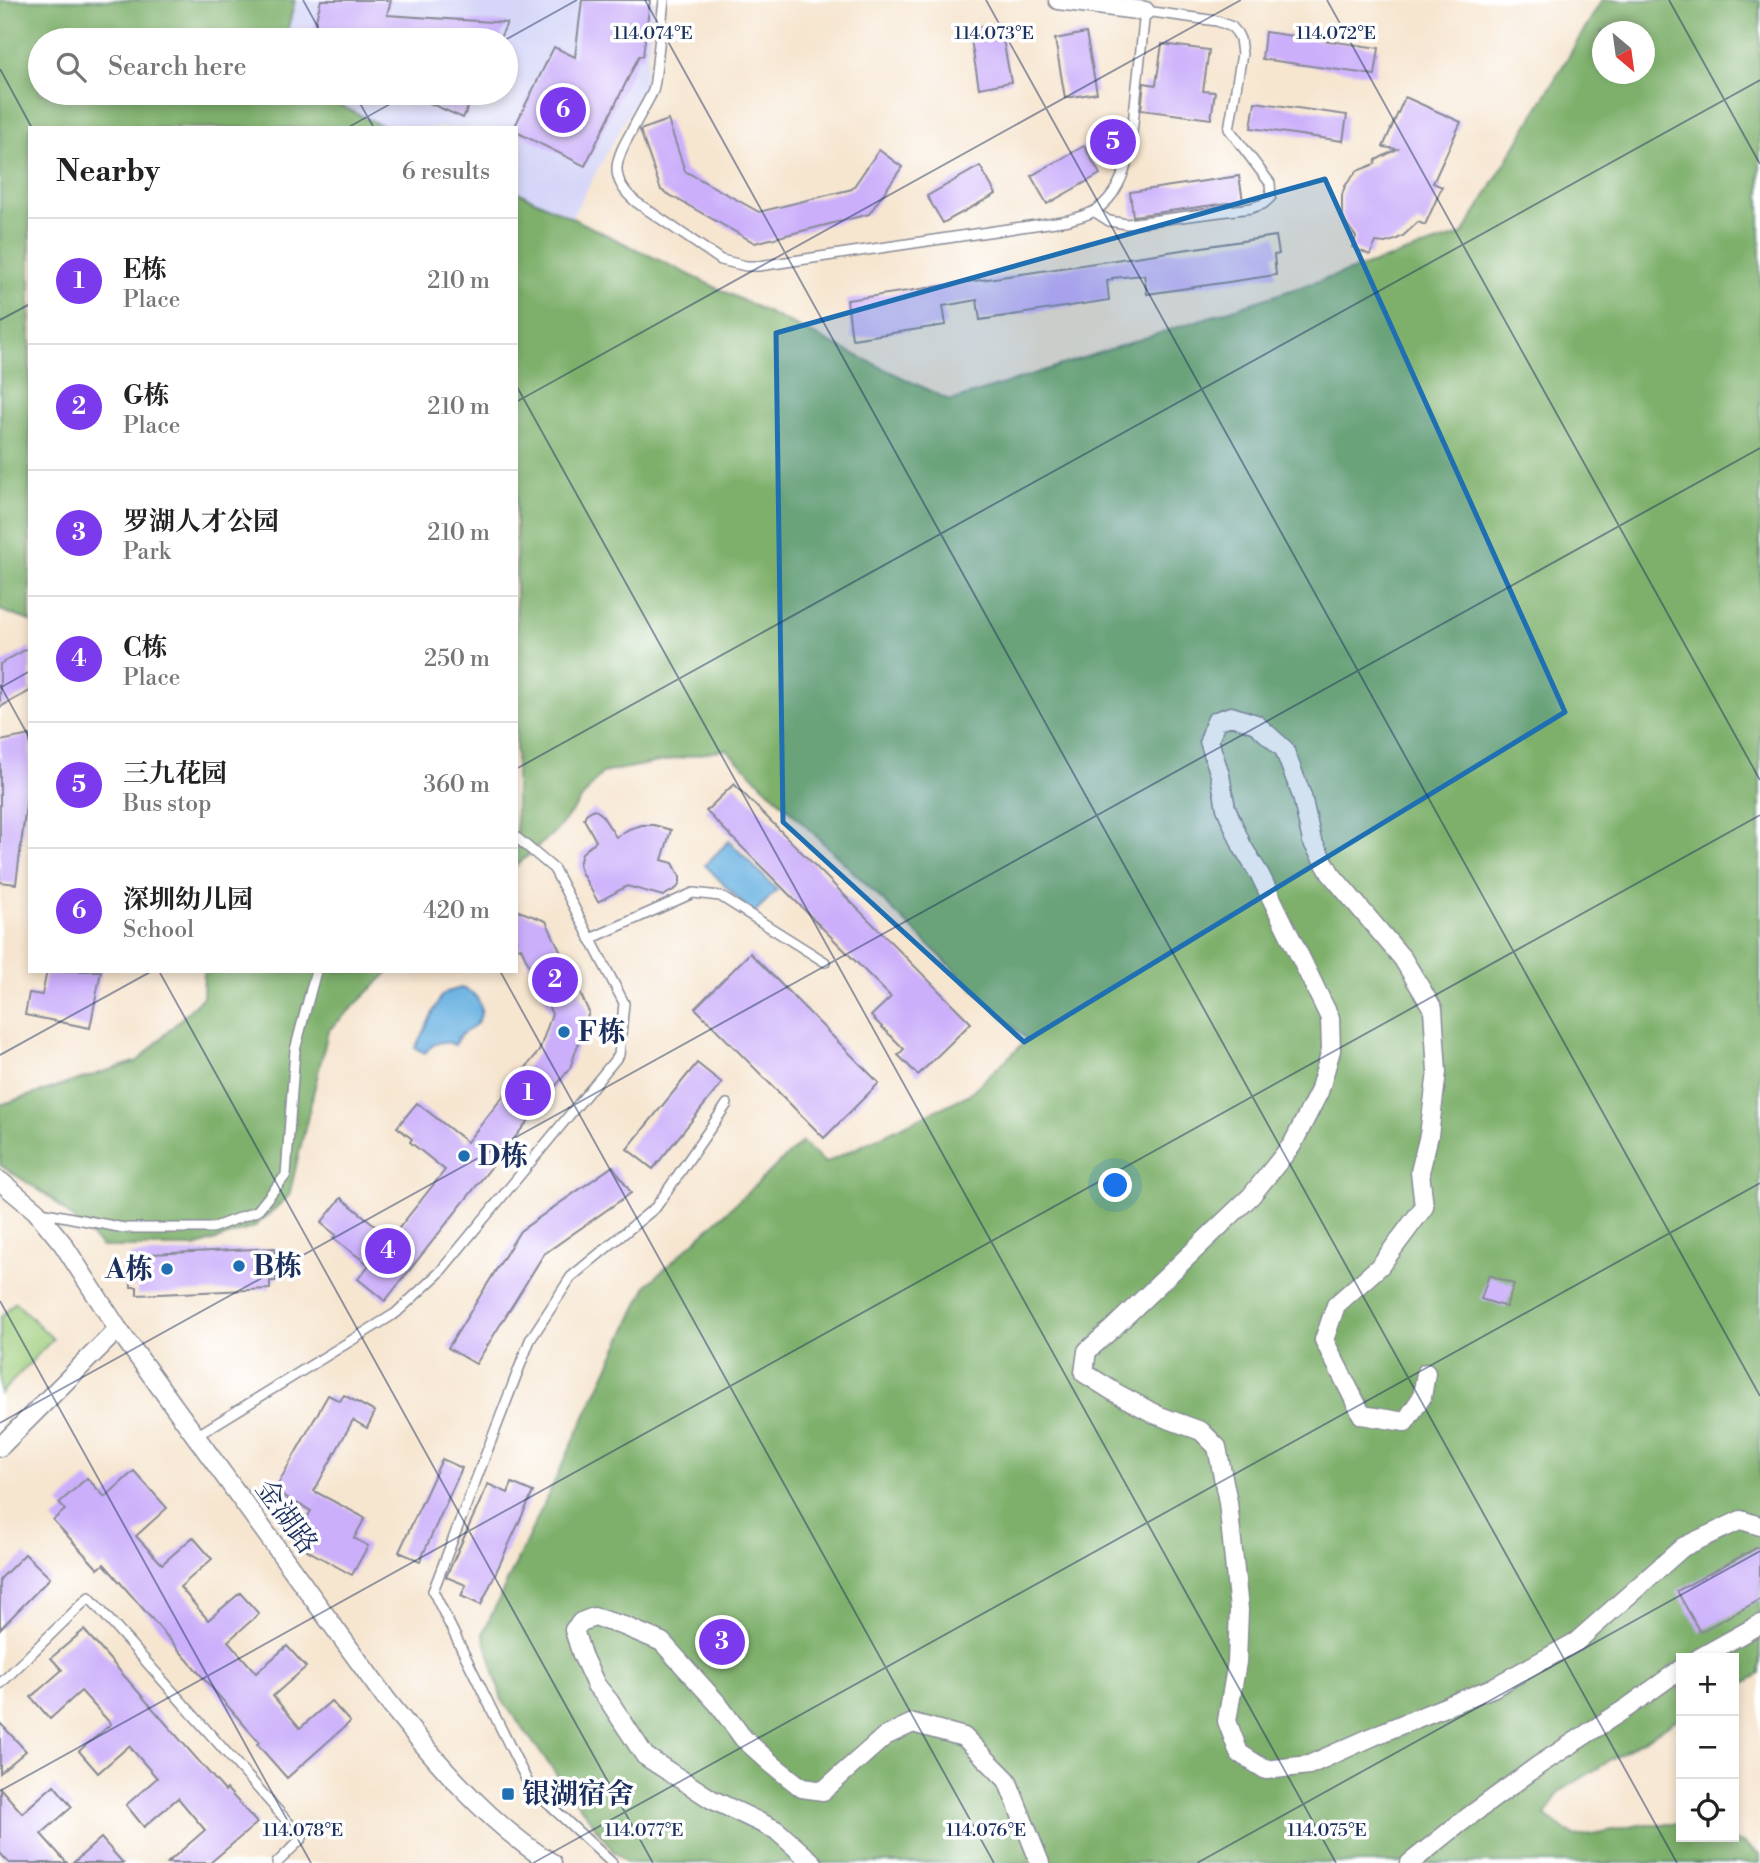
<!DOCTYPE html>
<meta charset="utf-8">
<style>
:root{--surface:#fff;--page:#f6f6f6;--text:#222;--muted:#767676;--line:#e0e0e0;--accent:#7c3aed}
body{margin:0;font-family:"Libre Bodoni","Noto Serif SC",serif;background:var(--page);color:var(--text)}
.controls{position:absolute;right:21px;bottom:21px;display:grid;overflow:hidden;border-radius:0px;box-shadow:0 4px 10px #0003}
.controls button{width:63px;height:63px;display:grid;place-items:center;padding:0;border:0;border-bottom:2px solid var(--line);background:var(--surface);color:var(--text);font:35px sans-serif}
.compass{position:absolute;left:1592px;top:21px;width:63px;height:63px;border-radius:50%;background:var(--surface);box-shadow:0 4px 10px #0003;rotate:151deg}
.you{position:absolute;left:1116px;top:1186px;width:24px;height:24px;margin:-18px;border:5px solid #fff;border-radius:50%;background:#1a73e8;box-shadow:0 0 0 10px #1a73e833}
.badge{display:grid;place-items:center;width:46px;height:46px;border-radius:50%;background:var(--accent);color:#fff;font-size:23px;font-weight:700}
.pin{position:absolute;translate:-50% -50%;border:4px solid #fff;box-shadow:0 2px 7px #0006}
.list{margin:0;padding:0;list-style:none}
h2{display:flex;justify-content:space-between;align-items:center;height:91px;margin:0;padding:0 28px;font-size:30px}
h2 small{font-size:23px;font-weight:400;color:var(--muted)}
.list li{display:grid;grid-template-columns:46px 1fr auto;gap:21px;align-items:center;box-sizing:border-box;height:126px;padding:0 28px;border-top:2px solid var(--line)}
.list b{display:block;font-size:26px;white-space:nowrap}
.list p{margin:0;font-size:23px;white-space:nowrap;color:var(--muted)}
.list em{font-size:23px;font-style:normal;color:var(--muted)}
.icon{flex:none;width:38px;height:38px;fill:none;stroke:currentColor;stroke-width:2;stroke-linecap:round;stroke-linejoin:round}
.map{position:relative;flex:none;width:1760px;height:1863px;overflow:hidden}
.search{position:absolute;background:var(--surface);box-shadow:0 4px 10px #0003;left:28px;top:28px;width:490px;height:77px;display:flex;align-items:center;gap:18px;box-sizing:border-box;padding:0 24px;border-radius:38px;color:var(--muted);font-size:26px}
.panel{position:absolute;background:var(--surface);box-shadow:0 4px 10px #0003;left:28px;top:126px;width:490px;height:847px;border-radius:0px}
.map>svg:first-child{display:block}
.built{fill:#d6d7f8}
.green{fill:#9ecd7c;stroke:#5c7e6d;stroke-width:2}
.forest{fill:#7eb06c;stroke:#4c7065;stroke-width:2;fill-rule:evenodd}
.water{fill:#6bb2e2;stroke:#4370a0;stroke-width:2}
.building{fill:#cbaffa}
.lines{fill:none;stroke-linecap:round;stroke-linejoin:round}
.service-casing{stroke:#888a96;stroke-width:12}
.minor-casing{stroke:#888a96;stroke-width:21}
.service{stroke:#fff;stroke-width:9}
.minor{stroke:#fff;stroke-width:18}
.marked{fill:#1f6fb2;fill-opacity:0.2;stroke:#1f6fb2;stroke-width:5;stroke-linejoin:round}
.ticks{fill:none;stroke:#1b2f5e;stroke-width:2;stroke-opacity:0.45}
.poi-dot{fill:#1f6fb2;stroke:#fff;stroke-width:2.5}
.labels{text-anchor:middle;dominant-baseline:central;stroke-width:7;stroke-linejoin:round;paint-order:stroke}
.poi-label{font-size:28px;font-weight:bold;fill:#1b2f5e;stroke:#fff;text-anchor:start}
.street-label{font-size:28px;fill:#1b2f5e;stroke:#fff}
.ticks-label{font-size:18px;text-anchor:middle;fill:#1b2f5e;stroke:#fff;stroke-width:7;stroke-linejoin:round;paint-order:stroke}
</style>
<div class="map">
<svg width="1760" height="1863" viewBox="0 0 1760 1863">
<rect width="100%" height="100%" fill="#fff"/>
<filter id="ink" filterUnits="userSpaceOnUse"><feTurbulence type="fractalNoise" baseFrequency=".0143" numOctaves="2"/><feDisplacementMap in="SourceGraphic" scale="14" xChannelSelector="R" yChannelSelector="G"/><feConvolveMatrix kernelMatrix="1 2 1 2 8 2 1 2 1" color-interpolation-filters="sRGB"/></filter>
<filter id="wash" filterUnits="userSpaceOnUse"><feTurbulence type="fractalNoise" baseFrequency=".00686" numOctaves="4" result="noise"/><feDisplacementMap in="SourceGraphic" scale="28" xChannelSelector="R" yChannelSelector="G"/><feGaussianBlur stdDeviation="1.57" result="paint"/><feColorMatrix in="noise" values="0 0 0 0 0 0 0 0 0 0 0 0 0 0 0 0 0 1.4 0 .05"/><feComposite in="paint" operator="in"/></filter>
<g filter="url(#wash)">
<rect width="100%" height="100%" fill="#f6e5cf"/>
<!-- built -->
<path class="built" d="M295,0h360l-11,85 -72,132 -56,-26v-63h-130l-71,-35h191v-53h-221z"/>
<!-- green -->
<path class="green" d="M15,1302l38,37 -53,55v-76z"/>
<!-- forest -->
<g class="forest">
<path d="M0,0h295l-10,40h-245v53h275l71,35h-356v493l-30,-11z"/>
<path d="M1602,0h158v1674l-26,15v-31h-53v59l-122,75 -14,24 31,21 69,-13h36v13h46l15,6 18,11v9h-1133l-14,-12 -111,-151 -19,-67 164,-348 155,-143 23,21 143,-68 59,-55 -301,-291 -124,24 -45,57 -41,36v-675l435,210 512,-167zM1602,32h42v42h-42z"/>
<path d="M204,971h186l-62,60 -39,165 -35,31 -59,20h-93l-51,-49 -51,-33v-60l138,-44 65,-64z"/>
</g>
<!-- water -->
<g class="water">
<path d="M729,841l48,49 -24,24 -48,-49z"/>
<path d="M461,988c17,4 28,23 13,38 -9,8 -14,5 -19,19 -12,-6 -22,-3 -30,8l-10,-5 26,-51 6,-5z"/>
</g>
<g id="blocks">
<!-- building -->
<g class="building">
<path d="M321,0h70l-4,15 120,8 -8,17h-188z"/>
<path d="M582,0h68l-7,56h-4l-54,110 -69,-34v-4h-2l40,-81 21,10z"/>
<path d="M1000,23l11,59 -32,6 -10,-60z"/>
<path d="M1265,32l114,16 -4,27 -113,-16z"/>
<path d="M1086,33l11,60 -32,5 -10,-59z"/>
<path d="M1162,44l47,6 -6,41 12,1 -4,27 -70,-9 3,-27 12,2z"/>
<path d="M407,93h68l-12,25z"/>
<path d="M1405,97l56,25 -28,61 9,4 -17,38 -7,-3 -15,14 -8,4 -10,3 -9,-1 -6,13 -18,-8 4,-10 -10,-14 -4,-9v-19l3,-9 12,-15 18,-7 1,-4 21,-11 -14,-2z"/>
<path d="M1255,102l92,13 -4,26 -92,-13z"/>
<path d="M668,120l17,51 74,41 93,-23 27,-39 23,17 -33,47 -114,29 -94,-53 -21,-60z"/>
<path d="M1084,146l16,28 -53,30 -16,-28z"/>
<path d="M980,166l16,28 -53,29 -16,-27z"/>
<path d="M1239,176l4,25 -110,15 -3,-24z"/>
<path d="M1276,236l3,18 -5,1 2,20 -129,19 -3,-19 -32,3v2l-5,1 2,19 -129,20 -3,-20 -34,6 3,19 -94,14 -5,-39z"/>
<path d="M30,647v44l-30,16v-43z"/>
<path d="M30,735v63h-3l-11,86 -16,-2v-141z"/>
<path d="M734,784l237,239 -53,52 -20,-20 6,-6 -33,-33 20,-19 -185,-186z"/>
<path d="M594,809l7,5 15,23 13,-8 13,-4h12l17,5 -9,30 11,3 7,14v6l-3,5 -14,8 -36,-10 -29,16 -17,-30 -2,-7 3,-12 14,-12 -12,-22 2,-5z"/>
<path d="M516,910l30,11 43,91 -19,56 -185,233 -27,-22 11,-14 -36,-27 3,-3 -15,-12 20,-25 50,40 54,-68 -35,-28 2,-3 -15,-12 20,-24 50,39 72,-91 13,-37 -31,-66 -5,-1z"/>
<path d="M750,953l129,130 -55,55 -129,-130z"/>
<path d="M47,971h54l-11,57 -65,-13 4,-22 13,2z"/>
<path d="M697,1063l25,20 -69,86 -26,-20z"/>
<path d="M613,1166l18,27 -87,61 -68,110 -28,-16 72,-117z"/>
<path d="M275,1248l1,33h-6v8l-133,6v-8h-6l-1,-32z"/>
<path d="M1489,1275l25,9 -8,23 -25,-8z"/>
<path d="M328,1395l12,6 4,-6 31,17 -8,16 -14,-8 -39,71 51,27 -11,20 14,8 -16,29 -45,-25 5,-10 -14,-7 13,-22 -37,-20z"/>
<path d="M442,1459l20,9 -42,93 -21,-9z"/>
<path d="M134,1471l33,37 -31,28 26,28 31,-27 19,22 -32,28 28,33 32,-27 19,21 -31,27 28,32 31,-27 19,21 -33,29 27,32 31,-27 19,21 -63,56 -30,-34 2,-2 -155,-178 -6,5 -45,-49 12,-10 -6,-7 28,-25 18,19z"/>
<path d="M512,1483l21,9 -52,113 -20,-9 5,-11 -20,-8 42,-93 20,9z"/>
<path d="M1760,1546v54l-60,32 -23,-41z"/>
<path d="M25,1554l25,24 -50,51v-50z"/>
<path d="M84,1630l141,161 2,-2 30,34 -47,40h-43l38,-33 -27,-32 -34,29 -18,-22 31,-27 -28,-32 -31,27 -19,-22 32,-27 -30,-33 -31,28 -19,-22 31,-27 -11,-12z"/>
<path d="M0,1723l26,28 -26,22z"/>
<path d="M54,1785l18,22 -31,27 26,29h-58l-9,-10v-65l22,25z"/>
<path d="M101,1838l22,25h-50z"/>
</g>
</g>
</g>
<g filter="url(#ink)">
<use href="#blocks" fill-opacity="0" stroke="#888a96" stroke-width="2"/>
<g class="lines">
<!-- service casing -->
<g class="service-casing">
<g id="service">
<path d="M664,0l-9,81 -2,10c-7,14 -15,27 -22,41 -16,28 -23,46 5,70l85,58 25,6h13l310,-46c9,-3 20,-5 27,-10 20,-13 28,-36 34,-58l15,-141 72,10 15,6 5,6 3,6 2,15 -13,75 41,54 1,14 -8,7 -12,4 -124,16 -18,-3 -14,-9"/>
<path d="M590,939l103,-46 27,3 105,66"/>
<path d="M41,1212l83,16h88l45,-17 29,-36 9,-125 21,-79"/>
<path d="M196,1436l200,-123 43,-40 180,-218 5,-52 -70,-134 -38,-32"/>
<path d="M0,1684l89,-87 213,241 -25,25"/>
<path d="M612,1863l-82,-76 -97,-196 97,-251 41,-63 85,-70 71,-103"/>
</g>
</g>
<!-- minor casing -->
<g class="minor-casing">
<g id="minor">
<path d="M1058,0l87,11"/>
<path d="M0,1181l36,30 27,33 55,85 268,370c47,59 102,125 166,164"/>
<path d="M1426,1373l-4,24 -17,25 -43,-7 -38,-75 12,-35 44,-39 44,-59 -4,-35 9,-37 8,-63 -4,-63 -30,-50 -72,-85 -19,-33 -10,-45 -18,-47 -28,-25 -25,-8 -15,5 -7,20 11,34 6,33 16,38 18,29 70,143 1,32 -12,42 -27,53 -41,51 -139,133 -25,22 -3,22 32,20 41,22 44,16 16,16 11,55 11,108 -2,52 -10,59 12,32 27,17 43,-5 74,-33 109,-44 84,-46 107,-95 58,-27 19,6"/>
<path d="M0,1447l118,-118"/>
<path d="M1699,1658l61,-34"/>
<path d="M813,1863l-37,-33 -65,-31 -66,-43 -36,-55 -13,-16 -14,-30 -8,-25 7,-8 13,-5 30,9 38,16 56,62 25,34 30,27 29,23 21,3 62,-55 28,-13 51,14 43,43 33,83"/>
<path d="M1410,1863l50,-40 79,-58 89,-58 53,-38"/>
</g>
</g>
<!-- service -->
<use href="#service" class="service"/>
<!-- minor -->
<use href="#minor" class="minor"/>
</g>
</g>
<!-- marked area -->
<path class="marked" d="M1325,179l240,533 -541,330 -241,-220 -7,-489z"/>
<!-- ticks -->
<path class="ticks" d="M303,0l22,40M645,0l1032,1863M986,0l774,1396M1327,0l433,780M1669,0l91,164M505,40l72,-40M0,69l32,59M354,93l20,35M347,128l63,-35M0,320l30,-16M516,385l820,1478M516,402l725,-402M0,685l30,54M0,688l30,-17M516,769l1244,-689M159,971l494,892M500,971l494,892M0,1055l152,-84M0,1301l311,562M0,1423l1760,-975M0,1791l1760,-976M533,1863l1227,-680M1197,1863l563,-312"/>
<!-- markers -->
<g class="poi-dot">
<circle cx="564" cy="1032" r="7"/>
<circle cx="464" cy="1156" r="7"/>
<circle cx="239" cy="1266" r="7"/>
<circle cx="167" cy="1269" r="7"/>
<rect x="501" y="1787" width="14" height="14" rx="3.5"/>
</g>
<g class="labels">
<!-- poi labels -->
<g class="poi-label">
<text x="578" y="1032">F栋</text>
<text x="478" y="1156">D栋</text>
<text x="253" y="1266">B栋</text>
<text x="153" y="1269" text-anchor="end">A栋</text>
<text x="522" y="1794">银湖宿舍</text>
</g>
<!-- street labels -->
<g class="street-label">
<text transform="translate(286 1517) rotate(54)">金湖路</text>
</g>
</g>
<g class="ticks-label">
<text x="653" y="39">114.074°E</text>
<text x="994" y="39">114.073°E</text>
<text x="1336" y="39">114.072°E</text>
<text x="303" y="1836">114.078°E</text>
<text x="644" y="1836">114.077°E</text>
<text x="986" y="1836">114.076°E</text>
<text x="1327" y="1836">114.075°E</text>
</g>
</svg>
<div class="controls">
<button>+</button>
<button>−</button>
<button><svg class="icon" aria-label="locate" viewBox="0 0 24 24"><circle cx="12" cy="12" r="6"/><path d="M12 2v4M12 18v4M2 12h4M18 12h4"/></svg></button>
</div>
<svg class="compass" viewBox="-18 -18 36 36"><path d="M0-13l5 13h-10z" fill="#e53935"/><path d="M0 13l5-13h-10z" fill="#767676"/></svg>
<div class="you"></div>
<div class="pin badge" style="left:528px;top:1093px">1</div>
<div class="pin badge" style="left:555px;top:980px">2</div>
<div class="pin badge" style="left:722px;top:1642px">3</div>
<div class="pin badge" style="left:388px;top:1251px">4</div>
<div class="pin badge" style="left:1113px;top:142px">5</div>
<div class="pin badge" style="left:563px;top:110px">6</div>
<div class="search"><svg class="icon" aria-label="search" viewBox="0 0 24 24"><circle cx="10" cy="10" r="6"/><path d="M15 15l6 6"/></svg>Search here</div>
<section class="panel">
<h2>Nearby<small>6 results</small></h2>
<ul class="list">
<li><span class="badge">1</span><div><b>E栋</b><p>Place</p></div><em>210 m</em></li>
<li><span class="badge">2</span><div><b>G栋</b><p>Place</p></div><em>210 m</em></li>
<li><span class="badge">3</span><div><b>罗湖人才公园</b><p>Park</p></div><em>210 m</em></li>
<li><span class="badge">4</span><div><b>C栋</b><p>Place</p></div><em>250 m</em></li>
<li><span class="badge">5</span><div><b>三九花园</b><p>Bus stop</p></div><em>360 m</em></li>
<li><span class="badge">6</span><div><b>深圳幼儿园</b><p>School</p></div><em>420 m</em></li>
</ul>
</section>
</div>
